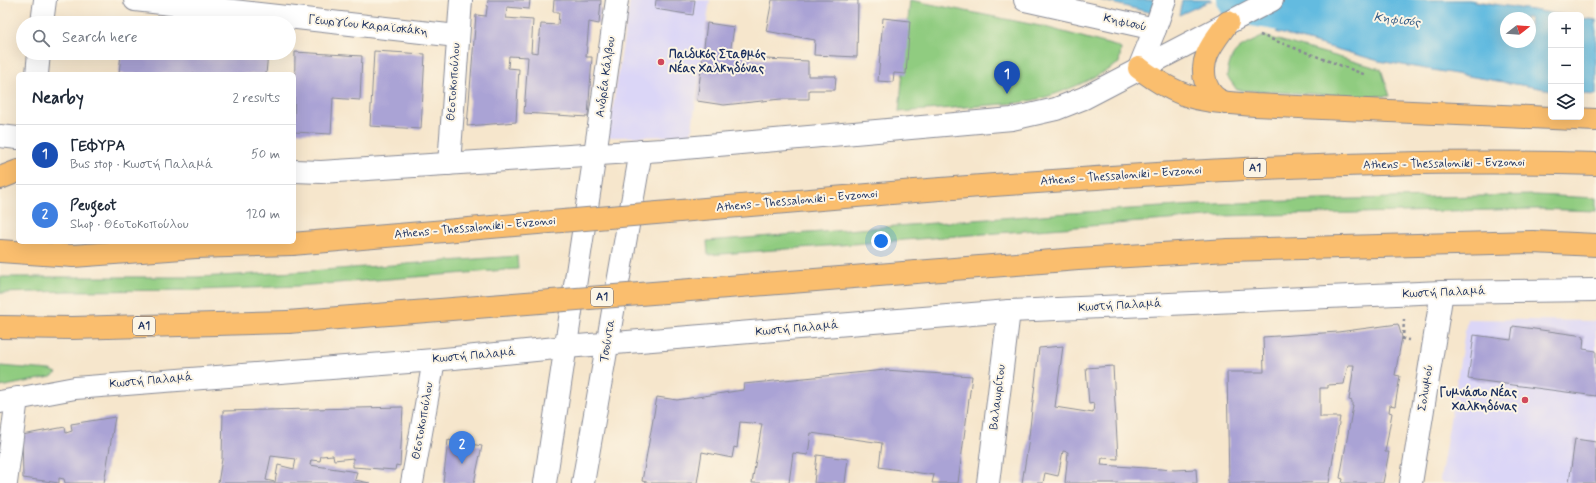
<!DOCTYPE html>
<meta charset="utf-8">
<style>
:root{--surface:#fff;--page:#f2f2f3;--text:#1f2937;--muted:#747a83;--line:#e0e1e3;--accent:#d1495b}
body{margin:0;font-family:Mynerve,sans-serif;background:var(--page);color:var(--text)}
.controls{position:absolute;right:12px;top:12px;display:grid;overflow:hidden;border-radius:6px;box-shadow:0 4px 16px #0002}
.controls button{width:36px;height:36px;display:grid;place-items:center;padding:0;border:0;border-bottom:1px solid var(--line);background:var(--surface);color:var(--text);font:20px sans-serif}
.compass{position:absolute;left:1500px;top:12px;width:36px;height:36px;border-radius:50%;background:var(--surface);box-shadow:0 4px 16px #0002;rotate:73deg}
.you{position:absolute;left:881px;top:241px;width:14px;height:14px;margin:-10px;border:3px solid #fff;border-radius:50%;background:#1a73e8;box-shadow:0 0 0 6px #1a73e833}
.badge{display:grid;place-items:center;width:26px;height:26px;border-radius:50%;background:var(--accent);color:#fff;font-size:13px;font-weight:700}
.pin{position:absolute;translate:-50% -33px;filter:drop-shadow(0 1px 2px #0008)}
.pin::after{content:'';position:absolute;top:21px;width:14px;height:12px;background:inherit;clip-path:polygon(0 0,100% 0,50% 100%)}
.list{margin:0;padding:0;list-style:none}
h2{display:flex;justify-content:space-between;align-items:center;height:52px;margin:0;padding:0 16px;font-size:17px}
h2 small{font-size:13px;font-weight:400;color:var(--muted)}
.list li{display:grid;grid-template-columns:26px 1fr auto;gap:12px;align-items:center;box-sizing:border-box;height:60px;padding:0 16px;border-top:1px solid var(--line)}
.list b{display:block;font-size:15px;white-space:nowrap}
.list p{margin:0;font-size:13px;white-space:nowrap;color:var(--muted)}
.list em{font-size:13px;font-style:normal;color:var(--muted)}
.icon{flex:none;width:22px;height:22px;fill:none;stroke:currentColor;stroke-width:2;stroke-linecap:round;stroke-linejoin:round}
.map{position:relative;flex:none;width:1596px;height:483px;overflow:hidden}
.search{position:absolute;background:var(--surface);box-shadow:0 4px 16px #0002;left:16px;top:16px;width:280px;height:44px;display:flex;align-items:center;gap:10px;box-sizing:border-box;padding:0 14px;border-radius:22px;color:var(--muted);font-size:15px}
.panel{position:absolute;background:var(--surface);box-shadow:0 4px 16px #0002;left:16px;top:72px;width:280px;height:172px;border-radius:6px}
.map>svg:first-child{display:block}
.built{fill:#dbd6f7}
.green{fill:#90cc80;stroke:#567e6f}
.water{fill:#63bbe0;stroke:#3f759f;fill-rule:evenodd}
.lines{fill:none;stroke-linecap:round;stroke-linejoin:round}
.river{stroke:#63bbe0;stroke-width:48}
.building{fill:#aaa3d5;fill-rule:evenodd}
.minor-casing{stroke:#888a95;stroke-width:24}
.highway-casing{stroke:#888a95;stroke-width:24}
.path{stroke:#888a95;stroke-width:2.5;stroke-dasharray:3 3;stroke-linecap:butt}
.minor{stroke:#fff;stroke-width:22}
.highway{stroke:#fabe6e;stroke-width:22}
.highway-bridge-casing{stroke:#888a95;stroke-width:24;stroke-linecap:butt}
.highway-bridge{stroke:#fabe6e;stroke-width:22}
.poi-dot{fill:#d1495b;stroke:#fcf5e5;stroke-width:1.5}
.labels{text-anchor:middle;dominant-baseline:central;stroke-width:4;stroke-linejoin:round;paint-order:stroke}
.shield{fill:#fcf5e5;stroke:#5e6a86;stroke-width:1}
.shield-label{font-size:11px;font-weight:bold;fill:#1b2f5e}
.street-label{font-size:12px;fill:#1b2f5e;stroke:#fcf5e5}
.poi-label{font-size:12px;font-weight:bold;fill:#1b2f5e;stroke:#fcf5e5;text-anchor:start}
.water-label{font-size:13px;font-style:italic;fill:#315985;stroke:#fcf5e5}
</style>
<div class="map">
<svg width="1596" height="483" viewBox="0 0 1596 483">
<rect width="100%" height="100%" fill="#fcf5e5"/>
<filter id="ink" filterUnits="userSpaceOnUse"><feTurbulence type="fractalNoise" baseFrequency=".025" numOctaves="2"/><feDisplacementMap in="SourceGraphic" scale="8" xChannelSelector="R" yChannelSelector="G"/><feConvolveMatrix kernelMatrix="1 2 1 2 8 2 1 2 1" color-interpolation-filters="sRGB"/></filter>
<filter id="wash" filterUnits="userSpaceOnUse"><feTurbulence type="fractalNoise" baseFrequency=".012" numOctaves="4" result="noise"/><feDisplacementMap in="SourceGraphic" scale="16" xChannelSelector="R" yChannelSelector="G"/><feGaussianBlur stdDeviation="0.9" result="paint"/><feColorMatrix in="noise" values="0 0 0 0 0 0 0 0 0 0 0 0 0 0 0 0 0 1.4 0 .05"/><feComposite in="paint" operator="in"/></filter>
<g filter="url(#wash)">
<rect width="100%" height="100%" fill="#f6e6cc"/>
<!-- built -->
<g class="built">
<path d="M630,0h80l-19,136 -83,1z"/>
<path d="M1467,319l129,2v162h-153l-3,-3z"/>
</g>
<!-- green -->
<g class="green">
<path d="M910,0l135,27 70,19 6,3 -2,14c-31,19 -65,35 -101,40l-119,9z"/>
<path d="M1264,36l117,33 9,27h-36l-117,-6 -10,-14c4,-28 13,-28 37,-40z"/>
<path d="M1536,195l60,3v13l-58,-2 -318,7 -512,39 -1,-14c169,-13 338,-28 508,-37 107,-5 214,-7 321,-9z"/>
<path d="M517,256l1,13 -220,17 -97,4 -129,1 -72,2v-16h199l97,-5z"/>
<path d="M0,366l50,4 7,3 -6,4 -51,10z"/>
</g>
<!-- water -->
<g class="water">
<path d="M1100,0h55l-3,13z"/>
<path d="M1182,0h30l-33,15z"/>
<path d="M1337,0h131l96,15h-13v75l-172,-29 -103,-29zM1506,18h24v24h-24z"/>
<path d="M1581,18l15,2v75l-15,-1z"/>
</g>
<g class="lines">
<!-- river -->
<path class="river" d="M1241,0l53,9 212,25"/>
</g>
<g id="blocks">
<!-- building -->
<g class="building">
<path d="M488,0h42l-1,9 -22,-2 -1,11 27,2 -2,32 7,1 3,-29 17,1 1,-13h-6l1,-12h47l-2,24 -10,-2 -3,35h6l-4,60 -64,-4 4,-56 -19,-1 -1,12 11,1 -3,53 -49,4 9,-111 10,1z"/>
<path d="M656,0h39l-2,15 -38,-6z"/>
<path d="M772,0h86l-1,57 -43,-2 1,-15 -49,-9z"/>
<path d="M883,18l27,3 -4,53 -12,-1 -1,9 -15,-1z"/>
<path d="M707,23l27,4 -4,27h15l-1,4 64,3v15h28l-1,14h-26v9h-28l-57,6 -27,-4z"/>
<path d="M374,51l51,3 -4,75 -51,-3z"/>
<path d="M295,52l67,4 -2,44 -27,-2 -2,36 -37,-2z"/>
<path d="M121,53h147l-2,21h-147z"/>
<path d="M1398,324l4,13 -7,38 5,1 -5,30 -5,-1 -1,7 3,1 -7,39h4l-6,31h-41l1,-4 -3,-1 13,-72h-1v-5l-3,-1 5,-35h-6l-4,19 -16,1v3h-8v29h20l-11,66h-100l-2,-111h37l-1,-35 75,-5z"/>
<path d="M1513,326l71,10 -1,13 13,2v45l-128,-17 6,-44 37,5z"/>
<path d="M1063,346l-8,61 38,6 1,-10 -5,1 -3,-36 27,-2 5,93 -16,-1 -1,7 74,5 21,-1 1,14h-132l3,-31 -5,-1 -5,25 -13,-3 -2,10h-21l6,-38 11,-97z"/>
<path d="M885,370l87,6 -14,107h-26l2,-8 -55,-8 3,-24 -71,-10 -3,22 -15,-2 -4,30h-37l10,-59 -22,-2 -3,26 -3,-1 -2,11 -30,-6 -5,31h-46l-9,-2 15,-84 20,3 66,-10 1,-6z"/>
<path d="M403,407l-3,59 -4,-1 -1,5 -42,-3v-9l-19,2 -1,-5 -12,1 -1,5 -9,-1 -1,5 47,7 -2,8 15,3h-152l4,-24 1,-48zM271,456l25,3 -2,10 -16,-4 -3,17 -9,-2z"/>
<path d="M115,417l-11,66h-39l-1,-4 -5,-1v5l-36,-5 -1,-43 43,-8 1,6 6,-2 -1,-7z"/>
<path d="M1575,439l21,3v41h-27z"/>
<path d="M448,440l34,6 -8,37h-31z"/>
<path d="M817,455l31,4 -3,24h-31z"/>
</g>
</g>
</g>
<g filter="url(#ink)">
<use href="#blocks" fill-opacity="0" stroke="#888a95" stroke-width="1"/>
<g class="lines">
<!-- minor casing -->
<g class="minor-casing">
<g id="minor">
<path d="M135,0l322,36"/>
<path d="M1025,0l130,29"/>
<path d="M42,23l3,-23"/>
<path d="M1139,68l16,-39 10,-29"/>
<path d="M37,74l2,-21"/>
<path d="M0,136l18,2"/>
<path d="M449,164l12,-164"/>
<path d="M294,171l27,1 341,-22 350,-31 44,-10 28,-11 188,-98"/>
<path d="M0,402l75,-14 359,-28 132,-13 443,-36 433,-19 154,-2"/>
<path d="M6,483l11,-85"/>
<path d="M412,483l22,-123"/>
<path d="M545,483l50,-329 22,-154"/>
<path d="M583,483l58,-332"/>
<path d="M988,483l21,-172"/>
<path d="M1411,483l31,-191"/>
</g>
</g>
<!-- highway casing -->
<g class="highway-casing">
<g id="highway">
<path d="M1139,68c43,33 64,33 116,37l341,15"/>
<path d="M1226,103c-10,-4 -16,-8 -20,-19 -8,-26 8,-42 22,-62"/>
<path d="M0,178l18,-7"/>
<path d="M915,191c226,-17 454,-34 681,-27"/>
<path d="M0,251l73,5 123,-9 96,-3"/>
<path d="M916,272l162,-13 150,-9 305,-8 63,3"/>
<path d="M0,327l72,1 216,-6"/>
</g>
</g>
<!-- path -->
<g class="path">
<path d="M1260,35l106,40"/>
<path d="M1404,319l-1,20 6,1"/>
</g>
<!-- minor -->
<use href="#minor" class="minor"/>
<!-- highway -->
<use href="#highway" class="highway"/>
<!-- highway-bridge casing -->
<g class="highway-bridge-casing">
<g id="highway-bridge">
<path d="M292,244l623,-53"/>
<path d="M288,322l628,-50"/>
</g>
</g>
<!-- highway-bridge -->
<use href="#highway-bridge" class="highway-bridge"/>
</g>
</g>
<!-- markers -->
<g class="poi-dot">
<circle cx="661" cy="62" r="4"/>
<circle cx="1525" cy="400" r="4"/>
</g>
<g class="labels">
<!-- shield labels -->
<g class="shield">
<rect x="1244" y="159" width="22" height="18" rx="3"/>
<rect x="591" y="288" width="22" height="18" rx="3"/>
<rect x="133" y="317" width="22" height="18" rx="3"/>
</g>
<g class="shield-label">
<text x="1255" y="168">Α1</text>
<text x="602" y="297">Α1</text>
<text x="144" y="326">Α1</text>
</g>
<!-- street labels -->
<g class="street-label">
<text transform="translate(1125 23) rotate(13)">Κηφισού</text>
<text transform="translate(368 26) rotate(6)">Γεωργίου Καραϊσκάκη</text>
<text transform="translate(606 77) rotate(-82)">Ανδρέα Κάλβου</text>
<text transform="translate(454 82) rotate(-86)">Θεοτοκοπούλου</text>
<text transform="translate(1444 164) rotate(-1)">Athens - Thessaloniki - Evzonoi</text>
<text transform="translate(1121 176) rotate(-4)">Athens - Thessaloniki - Evzonoi</text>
<text transform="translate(797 201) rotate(-5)">Athens - Thessaloniki - Evzonoi</text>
<text transform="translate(475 228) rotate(-5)">Athens - Thessaloniki - Evzonoi</text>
<text transform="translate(1444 293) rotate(-2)">Κωστή Παλαμά</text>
<text transform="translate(1120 306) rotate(-3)">Κωστή Παλαμά</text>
<text transform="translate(797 329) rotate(-5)">Κωστή Παλαμά</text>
<text transform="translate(608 341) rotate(-80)">Τσούντα</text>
<text transform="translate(474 356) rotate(-5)">Κωστή Παλαμά</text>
<text transform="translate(151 381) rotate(-5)">Κωστή Παλαμά</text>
<text transform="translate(1426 388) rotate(-81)">Σολωμού</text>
<text transform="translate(998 397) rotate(-83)">Βαλαωρίτου</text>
<text transform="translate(423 421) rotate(-80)">Θεοτοκοπούλου</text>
</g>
<!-- poi labels -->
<g class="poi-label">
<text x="669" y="55">Παιδικός Σταθμός<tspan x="669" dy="14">Νέας Χαλκηδόνας</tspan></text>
<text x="1517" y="393" text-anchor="end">Γυμνάσιο Νέας<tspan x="1517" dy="14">Χαλκηδόνας</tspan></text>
</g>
<!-- water labels -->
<g class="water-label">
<text transform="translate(1397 20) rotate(7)">Κηφισός</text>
</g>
</g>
</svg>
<div class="controls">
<button>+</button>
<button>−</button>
<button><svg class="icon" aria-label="layers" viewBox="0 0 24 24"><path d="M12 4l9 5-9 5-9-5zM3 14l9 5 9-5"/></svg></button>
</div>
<svg class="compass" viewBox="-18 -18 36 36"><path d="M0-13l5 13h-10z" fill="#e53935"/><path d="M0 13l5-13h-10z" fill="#747a83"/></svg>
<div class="you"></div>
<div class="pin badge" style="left:1007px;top:94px;background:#1a4fb4">1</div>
<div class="pin badge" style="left:462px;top:464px;background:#3f7fe0">2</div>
<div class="search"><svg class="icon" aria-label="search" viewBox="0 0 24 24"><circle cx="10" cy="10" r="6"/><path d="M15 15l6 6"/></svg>Search here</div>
<section class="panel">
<h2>Nearby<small>2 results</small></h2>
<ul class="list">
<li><span class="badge" style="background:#1a4fb4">1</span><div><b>ΓΕΦΥΡΑ</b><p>Bus stop · Κωστή Παλαμά</p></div><em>50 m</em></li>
<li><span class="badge" style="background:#3f7fe0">2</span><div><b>Peugeot</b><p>Shop · Θεοτοκοπούλου</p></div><em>120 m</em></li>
</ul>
</section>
</div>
